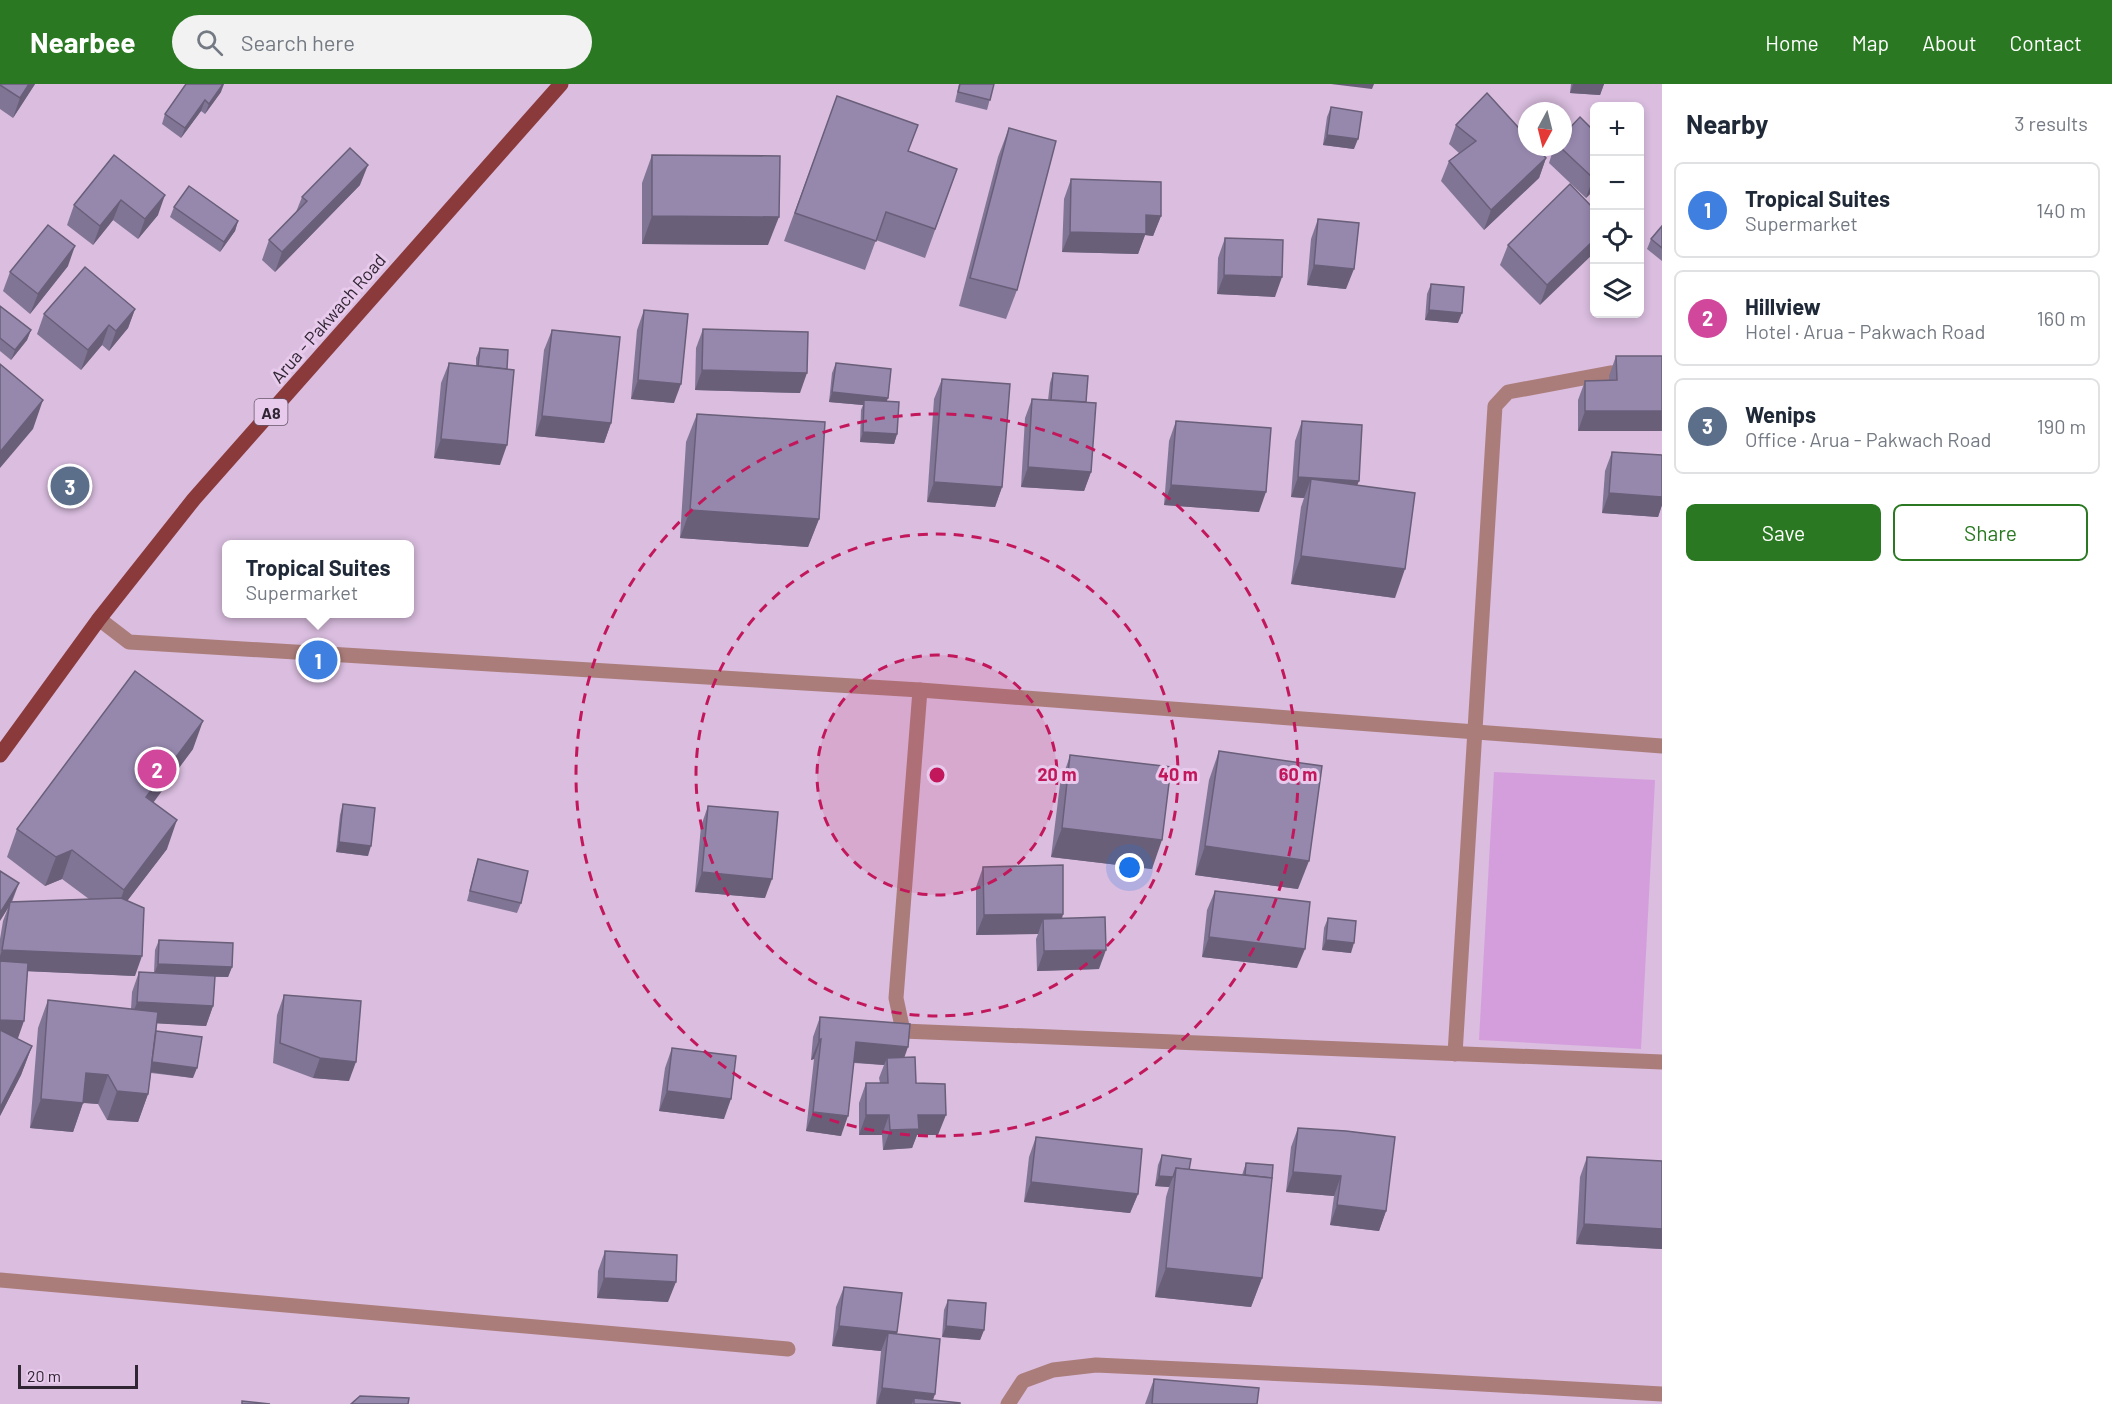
<!DOCTYPE html>
<meta charset="utf-8">
<style>
:root{--surface:#fff;--page:#f2f2f3;--text:#1f2937;--muted:#747a83;--line:#e0e1e3;--accent:#2a7922}
body{margin:0;font-family:Barlow,sans-serif;background:var(--page);color:var(--text)}
.controls{position:absolute;right:18px;top:18px;display:grid;overflow:hidden;border-radius:9px;box-shadow:0 3px 9px #0003}
.controls button{width:54px;height:54px;display:grid;place-items:center;padding:0;border:0;border-bottom:2px solid var(--line);background:var(--surface);color:var(--text);font:30px sans-serif}
.compass{position:absolute;left:1518px;top:18px;width:54px;height:54px;border-radius:50%;background:var(--surface);box-shadow:0 3px 9px #0003;rotate:187deg}
.scale{position:absolute;left:18px;bottom:15px;width:120px;box-sizing:border-box;padding-left:6px;border:3px solid #302532;border-top:0;font-size:16px;line-height:21px;white-space:nowrap;color:#302532;-webkit-text-stroke:4px #e7caec;paint-order:stroke}
.you{position:absolute;left:1130px;top:784px;width:21px;height:21px;margin:-15px;border:4px solid #fff;border-radius:50%;background:#1a73e8;box-shadow:0 0 0 9px #1a73e833}
.badge{display:grid;place-items:center;width:39px;height:39px;border-radius:50%;background:var(--accent);color:#fff;font-size:20px;font-weight:700}
.pin{position:absolute;translate:-50% -50%;border:3px solid #fff;box-shadow:0 2px 6px #0006}
.popup{position:absolute;left:222px;top:456px;width:192px;height:78px;box-sizing:border-box;display:grid;place-content:center;border-radius:9px;background:var(--surface);filter:drop-shadow(0 2px 4px #0005);font-size:20px;white-space:nowrap;color:var(--muted)}
.popup b{font-size:22px;color:var(--text)}
.popup::after{content:'';position:absolute;left:50%;top:100%;margin-left:-12px;border:12px solid transparent;border-top-color:var(--surface)}
.list{margin:0;padding:0;list-style:none}
h2{display:flex;justify-content:space-between;align-items:center;height:78px;margin:0;padding:0 24px;font-size:26px}
h2 small{font-size:20px;font-weight:400;color:var(--muted)}
.list li{display:grid;grid-template-columns:39px 1fr auto;gap:18px;align-items:center;box-sizing:border-box;height:96px;margin:0 12px 12px;padding:0 12px;border:2px solid var(--line);border-radius:9px}
.list b{display:block;font-size:22px;white-space:nowrap}
.list p{margin:0;font-size:20px;white-space:nowrap;color:var(--muted)}
.list em{font-size:20px;font-style:normal;color:var(--muted)}
.actions{display:flex;gap:12px;padding:18px 24px}
.actions a{flex:1;padding:14px 0;border:2px solid var(--accent);border-radius:9px;text-align:center;font-size:21px;color:var(--accent)}
.actions .main{background:var(--accent);color:#fff}
.icon{flex:none;width:33px;height:33px;fill:none;stroke:currentColor;stroke-width:2;stroke-linecap:round;stroke-linejoin:round}
.map{position:relative;flex:none;width:1662px;height:1320px;overflow:hidden}
header{display:flex;align-items:center;gap:36px;box-sizing:border-box;height:84px;padding:0 30px;background:var(--accent);color:#fff}
header strong{font-size:28px}
nav{display:flex;gap:33px;margin-inline-start:auto;font-size:21px}
.search{width:420px;height:54px;background:var(--page);display:flex;align-items:center;gap:15px;box-sizing:border-box;padding:0 21px;border-radius:33px;color:var(--muted);font-size:22px}
main{display:flex}
aside{flex:1;background:var(--surface)}
.map>svg:first-child{display:block}
.green{fill:#d49edd}
.lines{fill:none;stroke-linecap:round;stroke-linejoin:round}
.street{stroke:#ab7d7a;stroke-width:15}
.primary{stroke:#8a3a3b;stroke-width:15}
.wall{fill:#817595}
.shaded-wall{fill:#695f79}
.building{fill:#9688ad;stroke:#695f79;stroke-width:1.5}
.ring{fill:none;stroke:#c2185b;stroke-width:3;stroke-dasharray:10 8}
.labels{text-anchor:middle;dominant-baseline:central;stroke-width:6;stroke-linejoin:round;paint-order:stroke}
.shield{fill:#e7caec;stroke:#67566a;stroke-width:1.5}
.shield-label{font-size:16px;font-weight:bold;fill:#302532}
.street-label{font-size:18px;fill:#302532;stroke:#e7caec}
.centre{fill:#c2185b;stroke:#e7caec;stroke-width:3}
.ring-label{font-size:18px;text-anchor:middle;font-weight:bold;fill:#c2185b;stroke:#e7caec;stroke-width:6;stroke-linejoin:round;paint-order:stroke}
</style>
<header>
<strong>Nearbee</strong>
<div class="search"><svg class="icon" aria-label="search" viewBox="0 0 24 24"><circle cx="10" cy="10" r="6"/><path d="M15 15l6 6"/></svg>Search here</div>
<nav><a>Home</a><a>Map</a><a>About</a><a>Contact</a></nav>
</header>
<main>
<div class="map">
<svg width="1662" height="1320" viewBox="0 0 1662 1320">
<rect width="100%" height="100%" fill="#dabddf"/>
<!-- green -->
<path class="green" d="M1494,688l161,8 -14,269 -162,-9z"/>
<g class="lines">
<!-- street -->
<g class="street">
<path d="M99,535l30,23 791,48 742,56"/>
<path d="M920,606l-24,308 7,33 759,31"/>
<path d="M1455,970l40,-648 13,-14 102,-19 52,-3"/>
<path d="M0,1196l788,69"/>
<path d="M1008,1320l15,-23 30,-11 43,-5 278,13 288,16"/>
</g>
<!-- primary -->
<path class="primary" d="M0,671l99,-136 95,-120 367,-415"/>
</g>
<!-- wall -->
<g class="wall">
<path d="M0,0h35l-22,34 -13,-9z"/>
<path d="M959,0h35l-7,26 -32,-8z"/>
<path d="M1571,0h33l-4,11 -30,-2z"/>
<path d="M221,8l-16,22 -4,-3 -20,27 -19,-14 3,-10z"/>
<path d="M837,12l71,55 49,18 -32,89 -49,-18 -11,30 -81,-29z"/>
<path d="M1331,23l23,42 -31,-4 4,-28z"/>
<path d="M1456,41l90,33 -7,20 -55,52 -43,-49 8,-20 10,-8 -10,-9z"/>
<path d="M1009,44l8,162 -11,29 -47,-13 39,-149z"/>
<path d="M1594,47v59l-8,8 -37,-35 5,-16h9z"/>
<path d="M114,71l44,60 -20,24 -25,-19 -20,25 -26,-20 7,-20z"/>
<path d="M652,71l116,90 -126,-1v-61z"/>
<path d="M1071,95l90,37 -8,20 -8,-1 -7,19 -76,-2 2,-53z"/>
<path d="M360,101l-85,87 -13,-12 7,-20 27,-28 6,-15z"/>
<path d="M174,123l64,14 -3,10 -15,21 -50,-35z"/>
<path d="M1594,125l-54,96 -40,-40 8,-20z"/>
<path d="M1318,135l28,70 -39,-4 4,-46z"/>
<path d="M1662,142v35l-15,-12 4,-10z"/>
<path d="M1225,154l50,59 -58,-3 1,-36z"/>
<path d="M68,182l-38,48 -27,-23 7,-19z"/>
<path d="M1431,200l27,39 -33,-3 2,-26z"/>
<path d="M0,222l31,24 -4,10 -16,20 -11,-9z"/>
<path d="M135,225l-7,19 -19,23 -7,-6 -21,25 -44,-36 7,-20z"/>
<path d="M644,226l30,93 -43,-4 6,-69z"/>
<path d="M703,245l97,64 -105,-3 1,-42z"/>
<path d="M552,246l59,93 -7,20 -69,-7 9,-86z"/>
<path d="M480,264l20,117 -66,-7 7,-75 8,-20 27,3v-8z"/>
<path d="M1616,272h46l-84,75v-31l7,-19 24,-1v-4z"/>
<path d="M836,279l52,35 -2,3 11,33 -3,10 -34,-2 1,-32 2,-5 -34,-3 3,-29z"/>
<path d="M1053,289l33,29 5,70 -7,19 -63,-4 4,-69 7,-19 16,1 2,-17z"/>
<path d="M942,295l60,108 -7,20 -68,-5 7,-103z"/>
<path d="M697,330l122,105 -11,28 -128,-9 6,-96z"/>
<path d="M1176,337l83,91 -95,-7 5,-64z"/>
<path d="M1302,337l55,64 38,113 -104,-14 10,-77 3,-9 -13,-1 4,-56z"/>
<path d="M1612,368l50,3v50l-4,12 -56,-4 3,-42z"/>
<path d="M193,665l-40,53 14,47 -40,52 8,75 -107,-5 -11,68 15,7 -11,29 -21,41v-177l3,-18 5,-13 -8,13 19,-38 -7,19 77,-3 -27,-20 -17,7 -38,-29 10,-28z"/>
<path d="M1219,667l79,138 -103,-14 14,-95z"/>
<path d="M1070,672l82,113 -101,-12 9,-73z"/>
<path d="M343,720l25,52 -32,-4 4,-37z"/>
<path d="M708,722l57,92 -70,-6 6,-66z"/>
<path d="M478,775l43,44 -4,10 -50,-12 8,-32z"/>
<path d="M983,783l80,47 -1,5 37,50 -62,2 -1,-32 2,-5 -62,1v-48z"/>
<path d="M1215,807l82,77 -95,-11 5,-47z"/>
<path d="M1328,834l23,35 -29,-3 2,-22z"/>
<path d="M159,856l73,27 -4,10h-13l-2,29 -7,20 -49,-3 -1,8 37,47 -42,-5 -3,21 -10,28 -31,-2 -9,-16 -15,-1 -10,29 -43,-4 8,-100 10,-28 83,9 1,-17 7,-20 15,1 1,-23z"/>
<path d="M284,911l65,86 -36,-3 -40,-15 4,-48z"/>
<path d="M820,933l84,40 34,78h-21l-5,13 -29,2 -1,-15h-23v-32l7,-20h14l-1,-5 5,-13 -30,-2 -13,73 -35,-5 8,-72 -3,1 2,-23z"/>
<path d="M672,964l52,71 -65,-8 6,-43z"/>
<path d="M1298,1044l88,83 -7,20 -49,-6 4,-29 -48,-4 5,-45z"/>
<path d="M1036,1053l102,57 -8,19 -106,-11 5,-45z"/>
<path d="M1162,1071l27,15 53,5 4,-12 16,115 -11,29 -96,-10 11,-100 3,-10 -14,-1 3,-21z"/>
<path d="M1587,1073l75,4v88l-86,-5 4,-67z"/>
<path d="M605,1167l63,51 -71,-4 1,-27z"/>
<path d="M844,1203l53,45v2l38,60 -2,6 27,4h-84l5,-53 -49,-5 4,-39z"/>
<path d="M948,1216l36,30 -4,10 -38,-3 2,-27z"/>
<path d="M1154,1295l103,25h-112z"/>
</g>
<!-- shaded-wall -->
<g class="shaded-wall">
<path d="M29,0h6l-22,34 7,-20z"/>
<path d="M223,0h1l-3,8 -16,22 4,-10z"/>
<path d="M1331,0h43l-2,5z"/>
<path d="M1573,0h31l-4,11 -30,-2z"/>
<path d="M205,16l-4,11 -20,27 4,-10z"/>
<path d="M1327,51l31,4 -4,10 -31,-4z"/>
<path d="M1546,74l-7,20 -55,52 7,-20z"/>
<path d="M368,81l-8,20 -85,87 7,-20z"/>
<path d="M1594,93v13l-8,8 7,-20z"/>
<path d="M165,111l-7,20 -20,24 7,-20z"/>
<path d="M121,116l-8,20 -20,25 7,-19z"/>
<path d="M1146,131l15,1 -8,20 -8,-1 -7,19 -76,-2 8,-20z"/>
<path d="M652,132l127,1 -11,28 -126,-1z"/>
<path d="M238,137l-3,10 -15,21 4,-10z"/>
<path d="M1594,156v13l-54,52 7,-20z"/>
<path d="M75,162l-7,20 -38,48 8,-20z"/>
<path d="M1314,181l40,4 -8,20 -39,-4z"/>
<path d="M1224,191l58,2 -7,20 -58,-3z"/>
<path d="M135,225l-7,19 -19,23 7,-20z"/>
<path d="M1429,226l33,3 -4,10 -33,-3z"/>
<path d="M109,241l-7,20 -21,25 7,-20z"/>
<path d="M31,246l-4,10 -16,20 4,-10z"/>
<path d="M702,286l105,3 -7,20 -105,-3z"/>
<path d="M638,296l43,4 -7,19 -43,-4z"/>
<path d="M832,308l56,6 -4,10 -20,-8 -1,5 -34,-3z"/>
<path d="M43,316l-10,29 -33,39v-16z"/>
<path d="M1585,327h77v20h-84z"/>
<path d="M542,332l69,7 -7,20 -69,-7z"/>
<path d="M863,348l34,2 -3,10 -34,-2z"/>
<path d="M441,355l66,6 -7,20 -66,-7z"/>
<path d="M1028,383l63,5 -7,19 -63,-4z"/>
<path d="M1298,393l61,4 -8,20 -40,-22 -7,19 -13,-1z"/>
<path d="M934,398l68,5 -7,20 -68,-5z"/>
<path d="M1171,401l95,7 -7,20 -95,-7z"/>
<path d="M1609,409l53,4v8l-4,12 -56,-4z"/>
<path d="M690,426l129,9 -11,28 -128,-9z"/>
<path d="M1301,472l104,13 -10,29 -104,-14z"/>
<path d="M203,637l-10,28 -57,77 10,-29z"/>
<path d="M177,736l-10,29 -53,69 10,-28z"/>
<path d="M1062,744l100,12 -10,29 -101,-12z"/>
<path d="M339,758l32,4 -3,10 -32,-4z"/>
<path d="M1205,762l104,15 -11,28 -103,-14z"/>
<path d="M72,766l-10,29 -17,7 11,-29z"/>
<path d="M702,788l70,7 -7,19 -70,-6z"/>
<path d="M19,799l-8,19h-1l-2,6 -8,13v-8z"/>
<path d="M1063,830l-7,19 -13,-14 -5,15 -62,1 8,-20z"/>
<path d="M1209,853l96,12 -8,19 -95,-11z"/>
<path d="M1326,856l28,3 -3,10 -29,-3z"/>
<path d="M2,866l140,6 -7,20 -135,-6v-14z"/>
<path d="M1106,866l-7,19 -62,2 7,-20z"/>
<path d="M158,880l74,3 -4,10 -74,-3z"/>
<path d="M137,918l76,4 -7,20 -76,-4z"/>
<path d="M0,936l24,1 -7,20 -17,-1z"/>
<path d="M821,955l-7,20 -3,1 8,-20z"/>
<path d="M856,958l52,5 -7,20 -14,-9 -3,7 -35,-3z"/>
<path d="M32,962l-11,29 -21,41v-8z"/>
<path d="M320,974l36,4 -7,19 -36,-3z"/>
<path d="M147,977l50,7 -4,10 -50,-7z"/>
<path d="M86,989l22,2 -10,29 -23,-2z"/>
<path d="M117,1007l31,3 -10,28 -31,-2z"/>
<path d="M667,1007l64,8 -7,20 -65,-8z"/>
<path d="M41,1015l42,4 -10,29 -43,-4z"/>
<path d="M813,1028l35,4 -7,20 -35,-5z"/>
<path d="M866,1031h23l-7,20h-23z"/>
<path d="M918,1031h28l-8,20h-21l-5,13 -29,2 7,-20z"/>
<path d="M1293,1088l48,4 -7,20 -48,-4z"/>
<path d="M1159,1092l14,1 -4,10 -14,-1z"/>
<path d="M1031,1098l107,12 -8,19 -106,-11z"/>
<path d="M1337,1121l49,6 -7,20 -49,-6z"/>
<path d="M1584,1140l78,5v20l-86,-5z"/>
<path d="M1166,1184l96,10 -11,29 -96,-10z"/>
<path d="M604,1194l72,4 -8,20 -71,-4z"/>
<path d="M839,1242l58,6 -7,20 -2,-19 -7,18 -49,-5z"/>
<path d="M946,1242l38,4 -4,10 -38,-3z"/>
<path d="M882,1304l53,6 -4,10 -17,-6 -2,6h-35z"/>
</g>
<!-- building -->
<g class="building">
<path d="M0,0h29l-9,14 -20,-13z"/>
<path d="M186,0h37l-14,20 -4,-4 -20,28 -20,-14z"/>
<path d="M960,0h34l-4,16 -32,-8z"/>
<path d="M1487,9l40,44v10h9l10,11 -55,52 -42,-49 27,-20 -20,-16z"/>
<path d="M837,12l81,29 -10,26 49,18 -22,60 -49,-17 -10,29 -81,-28z"/>
<path d="M1331,23l31,5 -4,27 -31,-4z"/>
<path d="M1580,33l14,14v46l-1,1 -33,-31h3v-12z"/>
<path d="M1009,44l47,13 -39,149 -47,-12z"/>
<path d="M350,64l18,17 -86,87 -13,-12 38,-39 -5,-4z"/>
<path d="M114,71l51,40 -20,24 -24,-19 -21,26 -26,-21z"/>
<path d="M652,71l128,1 -1,61 -127,-1z"/>
<path d="M1071,95l90,3v34l-15,-1v19l-76,-2z"/>
<path d="M1570,100l24,25v31l-47,45 -39,-40z"/>
<path d="M189,102l49,35 -14,21 -50,-35z"/>
<path d="M1318,135l41,4 -5,46 -40,-4z"/>
<path d="M48,141l27,21 -37,48 -28,-22z"/>
<path d="M1662,142v22l-11,-9z"/>
<path d="M1225,154l58,2 -1,37 -58,-2z"/>
<path d="M85,183l50,42 -19,22 -7,-6 -21,25 -44,-36z"/>
<path d="M1431,200l33,3 -2,26 -33,-3z"/>
<path d="M0,222l31,24 -16,20 -15,-12z"/>
<path d="M644,226l44,4 -7,70 -43,-4z"/>
<path d="M703,245l105,3 -1,41 -105,-3z"/>
<path d="M552,246l68,7 -9,86 -69,-7z"/>
<path d="M480,264l28,2 -1,19 -29,-3z"/>
<path d="M1616,272h46v55h-77v-30l32,-1z"/>
<path d="M449,279l65,7 -7,75 -66,-6z"/>
<path d="M836,279l55,6 -3,29 -56,-6z"/>
<path d="M0,280l43,36 -43,52z"/>
<path d="M1053,289l35,3 -2,26 -35,-2z"/>
<path d="M942,295l68,5 -8,103 -68,-5z"/>
<path d="M1032,315l64,4 -5,69 -63,-5z"/>
<path d="M864,316l35,2 -2,32 -34,-2z"/>
<path d="M697,330l128,8 -6,97 -129,-9z"/>
<path d="M1176,337l95,7 -5,64 -95,-7z"/>
<path d="M1302,337l60,4 -3,56 -61,-4z"/>
<path d="M1612,368l50,3v42l-53,-4z"/>
<path d="M1311,395l104,14 -10,76 -104,-13z"/>
<path d="M135,587l68,50 -57,76 31,23 -53,70 -52,-40 -16,7 -39,-28z"/>
<path d="M1219,667l103,15 -13,95 -104,-15z"/>
<path d="M1070,671l101,12 -9,73 -100,-12z"/>
<path d="M343,720l32,4 -4,38 -32,-4z"/>
<path d="M708,722l70,6 -6,67 -70,-7z"/>
<path d="M478,775l50,12 -7,32 -51,-12z"/>
<path d="M1063,781v49l-79,1 -1,-48z"/>
<path d="M0,787l19,12 -19,30z"/>
<path d="M1215,807l95,11 -5,47 -96,-12z"/>
<path d="M121,814l23,10 -2,48 -140,-6 8,-48z"/>
<path d="M1105,833l1,33 -62,1 -1,-32z"/>
<path d="M1328,834l28,3 -2,22 -28,-3z"/>
<path d="M159,856l74,3 -1,24 -74,-3z"/>
<path d="M0,877l28,2 -4,58 -24,-1z"/>
<path d="M139,888l76,4 -2,30 -76,-4z"/>
<path d="M284,911l77,6 -5,61 -36,-4 -40,-15z"/>
<path d="M48,916l110,12 -10,82 -31,-3 -9,-16 -22,-2 -3,30 -42,-4z"/>
<path d="M820,933l90,7 -2,23 -52,-5 -8,74 -35,-4 8,-73 -2,1z"/>
<path d="M0,946l32,16 -32,62z"/>
<path d="M156,947l46,6 -5,31 -45,-6z"/>
<path d="M672,964l64,8 -5,43 -64,-8z"/>
<path d="M915,973l1,26 29,1 1,31h-28l1,14 -29,1 -1,-15h-23v-32h22l-1,-25z"/>
<path d="M1298,1044l48,3 49,6 -9,74 -49,-6 4,-29 -48,-4z"/>
<path d="M1036,1053l106,12 -4,45 -107,-12z"/>
<path d="M1162,1071l29,4 -2,11 -13,-2 -3,9 -14,-1z"/>
<path d="M1587,1073l75,4v68l-78,-5z"/>
<path d="M1246,1079l27,2 -1,13 -27,-3z"/>
<path d="M1176,1084l96,10 -10,100 -96,-10z"/>
<path d="M605,1167l72,4 -1,27 -72,-4z"/>
<path d="M844,1203l58,6 -5,39 -58,-6z"/>
<path d="M948,1216l38,3 -2,27 -38,-4z"/>
<path d="M888,1249l52,6 -5,55 -53,-6z"/>
<path d="M1154,1295l105,9 -2,16h-105z"/>
<path d="M360,1312l49,2 -1,6h-57z"/>
<path d="M914,1314l46,5v1h-46z"/>
<path d="M242,1317l28,3h-28z"/>
</g>
<!-- distance rings -->
<circle cx="937" cy="691" r="120" fill="#c2185b" fill-opacity=".12"/>
<g class="ring">
<circle cx="937" cy="691" r="120"/>
<circle cx="937" cy="691" r="241"/>
<circle cx="937" cy="691" r="361"/>
</g>
<g class="labels">
<!-- shield labels -->
<rect class="shield" x="254.5" y="315" width="33" height="26" rx="4.5"/>
<g class="shield-label">
<text x="271" y="328">A8</text>
</g>
<!-- street labels -->
<g class="street-label">
<text transform="translate(328 234) rotate(-49)">Arua - Pakwach Road</text>
</g>
</g>
<circle cx="937" cy="691" r="9" class="centre"/>
<g class="ring-label">
<text x="1057" y="697">20 m</text>
<text x="1178" y="697">40 m</text>
<text x="1298" y="697">60 m</text>
</g>
</svg>
<div class="controls">
<button>+</button>
<button>−</button>
<button><svg class="icon" aria-label="locate" viewBox="0 0 24 24"><circle cx="12" cy="12" r="6"/><path d="M12 2v4M12 18v4M2 12h4M18 12h4"/></svg></button>
<button><svg class="icon" aria-label="layers" viewBox="0 0 24 24"><path d="M12 4l9 5-9 5-9-5zM3 14l9 5 9-5"/></svg></button>
</div>
<svg class="compass" viewBox="-18 -18 36 36"><path d="M0-13l5 13h-10z" fill="#e53935"/><path d="M0 13l5-13h-10z" fill="#747a83"/></svg>
<div class="scale">20 m</div>
<div class="you"></div>
<div class="pin badge" style="left:318px;top:576px;background:#3f7fe0">1</div>
<div class="popup"><b>Tropical Suites</b>Supermarket</div>
<div class="pin badge" style="left:157px;top:685px;background:#d1479c">2</div>
<div class="pin badge" style="left:70px;top:402px;background:#5c6f8a">3</div>
</div>
<aside>
<h2>Nearby<small>3 results</small></h2>
<ul class="list">
<li><span class="badge" style="background:#3f7fe0">1</span><div><b>Tropical Suites</b><p>Supermarket</p></div><em>140 m</em></li>
<li><span class="badge" style="background:#d1479c">2</span><div><b>Hillview</b><p>Hotel · Arua - Pakwach Road</p></div><em>160 m</em></li>
<li><span class="badge" style="background:#5c6f8a">3</span><div><b>Wenips</b><p>Office · Arua - Pakwach Road</p></div><em>190 m</em></li>
</ul>
<div class="actions"><a class="main">Save</a><a>Share</a></div>
</aside>
</main>
